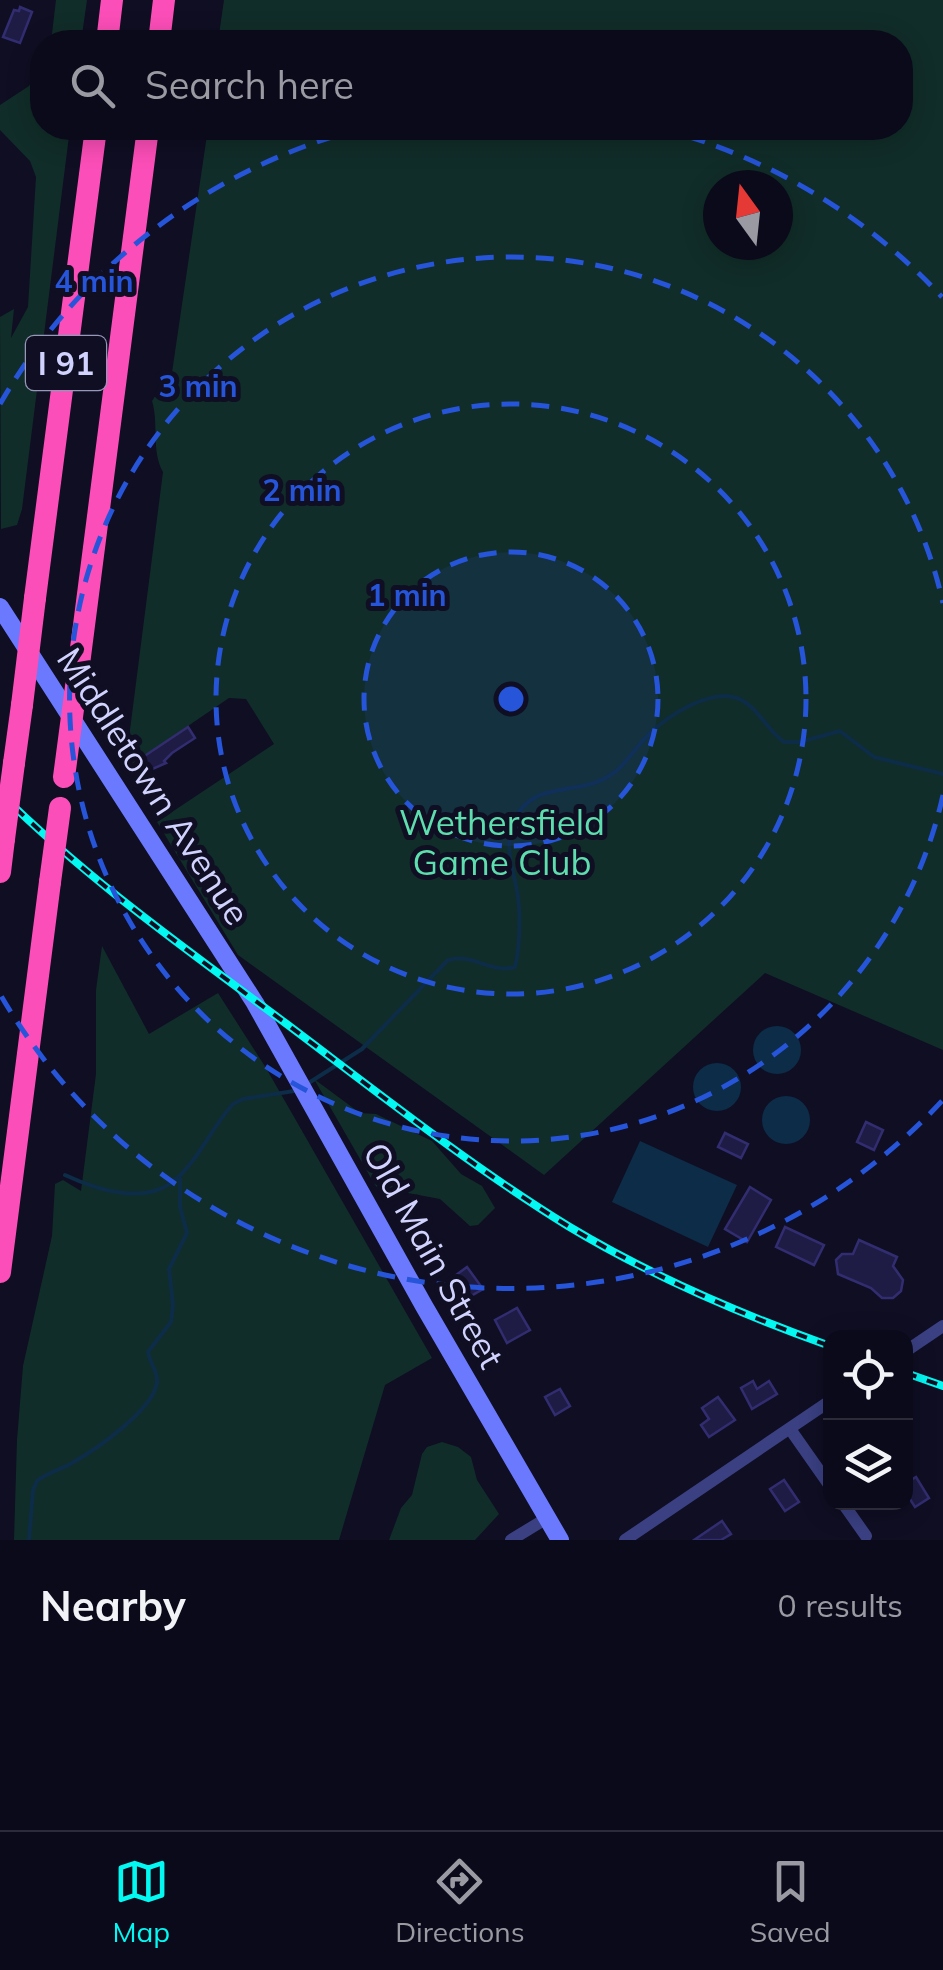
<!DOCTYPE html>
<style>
:root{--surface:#0b0a1a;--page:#191827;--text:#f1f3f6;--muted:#9a9aa2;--line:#2b2b39;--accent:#04f8f2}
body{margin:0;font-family:Mulish,sans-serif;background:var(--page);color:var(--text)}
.controls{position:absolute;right:30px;bottom:30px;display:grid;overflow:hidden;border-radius:20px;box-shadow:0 5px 25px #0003}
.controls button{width:90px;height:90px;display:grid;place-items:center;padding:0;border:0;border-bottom:2px solid var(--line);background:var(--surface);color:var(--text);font:50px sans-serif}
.compass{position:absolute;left:703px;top:170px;width:90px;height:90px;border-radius:50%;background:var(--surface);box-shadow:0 5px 25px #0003;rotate:345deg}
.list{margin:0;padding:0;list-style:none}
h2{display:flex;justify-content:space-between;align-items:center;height:130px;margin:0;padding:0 40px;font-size:42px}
h2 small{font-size:32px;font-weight:400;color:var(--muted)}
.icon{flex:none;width:55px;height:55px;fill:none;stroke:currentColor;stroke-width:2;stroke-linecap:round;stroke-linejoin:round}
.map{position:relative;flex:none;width:943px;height:1540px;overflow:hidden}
.search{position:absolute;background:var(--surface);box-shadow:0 5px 25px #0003;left:30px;right:30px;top:30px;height:110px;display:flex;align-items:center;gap:25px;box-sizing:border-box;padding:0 35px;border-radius:40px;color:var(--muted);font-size:38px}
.sheet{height:290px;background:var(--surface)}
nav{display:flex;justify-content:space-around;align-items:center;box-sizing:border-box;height:140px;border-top:2px solid var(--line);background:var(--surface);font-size:28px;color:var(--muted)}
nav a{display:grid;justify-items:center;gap:5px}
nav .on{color:var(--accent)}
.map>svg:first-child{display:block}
.green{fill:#112d29;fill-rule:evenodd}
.water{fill:#0d2c48}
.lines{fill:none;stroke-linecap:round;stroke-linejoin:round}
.stream{stroke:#0d2c48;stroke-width:4}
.building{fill:#1e1b44;stroke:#322d70;stroke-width:2.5}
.street{stroke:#3a4082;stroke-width:12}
.secondary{stroke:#6a79fd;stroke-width:18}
.highway{stroke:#fc4eb8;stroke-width:22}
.rail-casing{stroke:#04f8f2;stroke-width:8}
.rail{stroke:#0f0e23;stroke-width:4;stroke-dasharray:11;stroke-linecap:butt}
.highway-bridge{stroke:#fc4eb8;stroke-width:22}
.ring{fill:none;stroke:#2655da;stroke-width:5;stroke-dasharray:18 12}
.labels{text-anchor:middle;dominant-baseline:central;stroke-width:10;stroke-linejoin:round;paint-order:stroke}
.shield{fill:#0f0e23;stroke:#9797bc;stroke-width:2.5}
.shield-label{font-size:32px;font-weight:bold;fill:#d1d2fe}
.street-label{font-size:35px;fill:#d1d2fe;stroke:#0f0e23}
.park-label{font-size:35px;fill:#5edeae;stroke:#0f0e23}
.centre{fill:#2655da;stroke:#0f0e23;stroke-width:5}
.ring-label{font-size:30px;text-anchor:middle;font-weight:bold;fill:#2655da;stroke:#0f0e23;stroke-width:10;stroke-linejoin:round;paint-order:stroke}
</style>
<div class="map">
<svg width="943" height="1540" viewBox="0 0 943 1540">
<rect width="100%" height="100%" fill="#0f0e23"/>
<!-- green -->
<g class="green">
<path d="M56,0h31l-6,42h-30z"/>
<path d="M224,0h719v1050l-178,-77 -221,202 -306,-220 -81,-133 117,-78 -28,-45 -17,-1 -104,71 38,-297c-12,-21 -4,-48 -11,-71l9,-14 9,-1 38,-258h692v-86h-682zM718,185h60v60h-60z"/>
<path d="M42,65v63h28l-48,381 -5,16 -16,4 -1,-212 14,-8 -3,29 17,-31 8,-130 -6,-16 -30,-31v-25l29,-19z"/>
<path d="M102,946l47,88 69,-41 48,75 166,290 -47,27 -46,155h-325l3,-100 6,-74 29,-130 3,-52 8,-4 18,11 15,-117v-84z"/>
<path d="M314,1079l46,34 16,1 56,27 29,33 21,12 13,22 -17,17 -8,1 -30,-27 -32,-6 -24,1 -9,-9z"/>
<path d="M442,1442l16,5 13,10 6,23 22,34 -24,26h-86l12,-32 11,-13 10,-41 5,-7z"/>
</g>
<!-- water -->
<g class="water">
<circle cx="777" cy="1050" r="24"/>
<circle cx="717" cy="1087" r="24"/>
<circle cx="786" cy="1120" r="24"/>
<path d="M640,1141l97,44 -29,62 -96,-45z"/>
</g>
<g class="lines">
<!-- stream -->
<g class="stream">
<path d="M307,1084l55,-35 86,-89c25,-7 43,14 67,7 5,-20 6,-55 2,-76 -4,-24 -13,-42 -4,-67 16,-45 63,-27 96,-48 14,-8 21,-21 32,-33 18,-22 56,-47 85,-47 29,1 38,33 58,46h16l40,-11 34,26 69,17"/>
<path d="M65,1175c32,15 81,31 111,4 23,-20 36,-52 57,-75l10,-5 51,-8"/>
<path d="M29,1540l4,-50 4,-9c11,-9 23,-11 35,-18 23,-13 82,-53 85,-81 1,-11 -8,-20 -9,-30l23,-30 2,-17 -4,-36 18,-36 -7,-26v-29"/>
</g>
</g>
<!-- building -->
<g class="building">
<path d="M20,7l12,5 -12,31 -17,-6 11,-27 5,1z"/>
<path d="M188,727l7,11 -23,15 -8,8 2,2 -18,8 -8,-12z"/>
<path d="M866,1122l17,8 -9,20 -17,-8z"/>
<path d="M725,1133l23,11 -7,14 -23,-11z"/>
<path d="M750,1187l21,13 -24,42 -22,-13z"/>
<path d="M785,1227l39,18 -10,20 -38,-18z"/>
<path d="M859,1240l38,17 -4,9 10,14 -2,11 -8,7h-11l-11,-10 -33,-14 -2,-14 6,-6h11z"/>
<path d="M467,1267l16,22 -14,8 -13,-22z"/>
<path d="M517,1308l13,22 -23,13 -12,-23z"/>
<path d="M753,1381l4,8 12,-8 8,13 -25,15 -11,-21z"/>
<path d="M560,1389l10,17 -15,9 -10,-18z"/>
<path d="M718,1397l17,23 -26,17 -8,-12 8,-6 -7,-11z"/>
<path d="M916,1477l13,21 -14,9 -9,-14v-10z"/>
<path d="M784,1480l15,22 -14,9 -15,-22z"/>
<path d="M722,1521l9,13 -10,6h-27z"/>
</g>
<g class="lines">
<!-- street -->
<g class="street">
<path d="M906,1351l37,-25"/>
<path d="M790,1429l40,57"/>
<path d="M842,1502l24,34"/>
<path d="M511,1540l36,-22"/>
<path d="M625,1540l205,-139"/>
</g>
<!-- secondary -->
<path class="secondary" d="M0,607l255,396 169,303 136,234"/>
<!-- highway -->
<g class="highway">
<path d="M107,42l5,-42"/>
<path d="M159,42l5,-42"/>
<path d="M35,598l61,-470"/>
<path d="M79,664l69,-536"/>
<path d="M14,763l8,-58"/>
<path d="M0,872l4,-33"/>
<path d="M0,1272l50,-390"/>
</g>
<!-- rail casing -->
<g class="rail-casing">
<g id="rail">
<path d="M0,793c87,86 186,156 284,229 93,70 185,143 284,204 83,50 172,88 262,120"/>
<path d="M906,1373l37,13"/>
</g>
</g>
<!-- rail -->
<use href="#rail" class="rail"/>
<!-- highway-bridge -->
<g class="highway-bridge">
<path d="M22,705l13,-107"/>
<path d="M64,777l15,-113"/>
<path d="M4,839l10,-76"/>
<path d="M50,882l10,-74"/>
</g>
</g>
<!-- distance rings -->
<circle cx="511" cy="699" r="147" fill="#2655da" fill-opacity=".12"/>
<g class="ring">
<circle cx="511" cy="699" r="147"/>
<circle cx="511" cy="699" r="295"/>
<path d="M943 795A442 442 0 1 1 943 603"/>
<path d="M942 1101A590 590 0 0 1 0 994M0 404A590 590 0 0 1 363 128M659 128A590 590 0 0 1 942 297"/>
</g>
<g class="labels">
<!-- shield labels -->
<rect class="shield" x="26" y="336" width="80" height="54" rx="8"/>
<g class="shield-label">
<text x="66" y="363">I 91</text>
</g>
<!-- street labels -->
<g class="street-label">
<text transform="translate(154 786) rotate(57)">Middletown Avenue</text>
<text transform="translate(434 1255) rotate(61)">Old Main Street</text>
</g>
<!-- park labels -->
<g class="park-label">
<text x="502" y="822">Wethersfield<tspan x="502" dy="40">Game Club</tspan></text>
</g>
</g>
<circle cx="511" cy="699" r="15" class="centre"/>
<g class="ring-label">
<text x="94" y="292">4 min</text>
<text x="198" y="397">3 min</text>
<text x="302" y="501">2 min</text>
<text x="407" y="606">1 min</text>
</g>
</svg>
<div class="controls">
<button><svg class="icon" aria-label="locate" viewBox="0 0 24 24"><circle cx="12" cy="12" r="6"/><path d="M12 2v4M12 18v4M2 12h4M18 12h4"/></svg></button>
<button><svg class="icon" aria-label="layers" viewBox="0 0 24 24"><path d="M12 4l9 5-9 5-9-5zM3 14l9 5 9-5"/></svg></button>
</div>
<svg class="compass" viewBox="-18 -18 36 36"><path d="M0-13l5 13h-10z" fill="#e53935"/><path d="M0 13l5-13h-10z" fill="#9a9aa2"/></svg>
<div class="search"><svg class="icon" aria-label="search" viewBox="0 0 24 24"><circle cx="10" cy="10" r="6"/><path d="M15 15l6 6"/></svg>Search here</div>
</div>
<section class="sheet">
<h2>Nearby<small>0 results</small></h2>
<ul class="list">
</ul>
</section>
<nav>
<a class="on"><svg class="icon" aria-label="map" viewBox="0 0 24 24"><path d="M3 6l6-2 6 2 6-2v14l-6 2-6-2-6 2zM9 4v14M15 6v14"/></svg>Map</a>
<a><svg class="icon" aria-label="directions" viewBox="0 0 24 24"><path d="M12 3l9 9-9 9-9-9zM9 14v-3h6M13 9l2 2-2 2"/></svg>Directions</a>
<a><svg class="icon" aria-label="saved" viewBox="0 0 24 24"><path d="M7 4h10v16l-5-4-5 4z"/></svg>Saved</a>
</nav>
